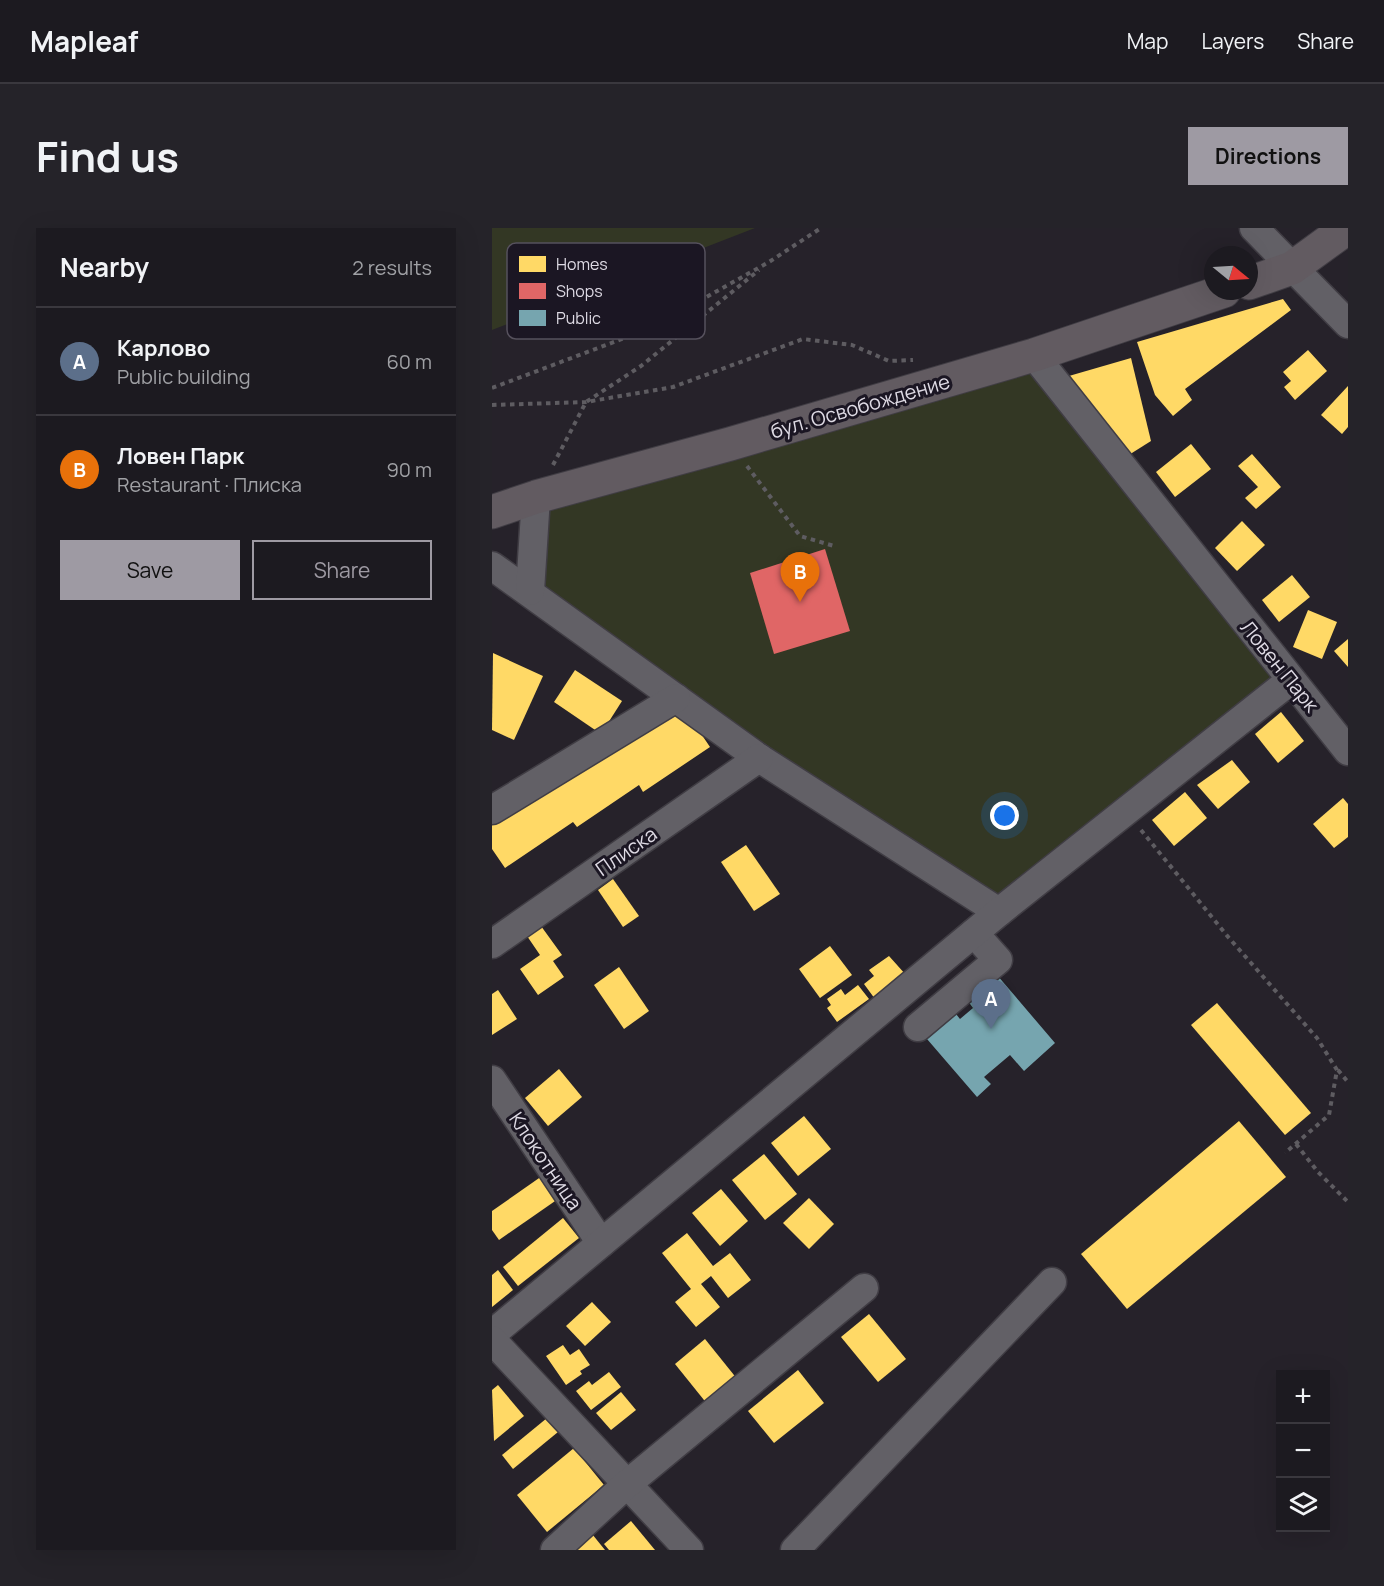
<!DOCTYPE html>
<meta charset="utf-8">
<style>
:root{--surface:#1c1a20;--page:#252329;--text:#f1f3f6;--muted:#a0a1a5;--line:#3a383e;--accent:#9e9aa3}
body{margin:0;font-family:Manrope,sans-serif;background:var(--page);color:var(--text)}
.controls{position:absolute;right:18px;bottom:18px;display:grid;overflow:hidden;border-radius:0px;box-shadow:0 6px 24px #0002}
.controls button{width:54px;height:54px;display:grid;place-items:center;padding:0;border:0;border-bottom:2px solid var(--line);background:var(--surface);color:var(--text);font:30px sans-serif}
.compass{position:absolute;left:712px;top:18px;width:54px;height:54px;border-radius:50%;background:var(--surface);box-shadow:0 6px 24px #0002;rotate:108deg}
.you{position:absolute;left:513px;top:588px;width:21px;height:21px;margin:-15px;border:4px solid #fff;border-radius:50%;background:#1a73e8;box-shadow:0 0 0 9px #1a73e833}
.badge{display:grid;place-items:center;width:39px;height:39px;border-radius:50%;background:var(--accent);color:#fff;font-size:20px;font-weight:700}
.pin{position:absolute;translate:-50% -50px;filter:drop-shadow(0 2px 3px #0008)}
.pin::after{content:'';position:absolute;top:32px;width:21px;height:18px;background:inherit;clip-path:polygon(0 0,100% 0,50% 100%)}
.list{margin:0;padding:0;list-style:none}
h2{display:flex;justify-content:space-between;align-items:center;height:78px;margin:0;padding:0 24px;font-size:26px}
h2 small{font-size:20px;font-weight:400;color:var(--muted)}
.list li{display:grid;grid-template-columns:39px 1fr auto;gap:18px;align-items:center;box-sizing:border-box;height:108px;padding:0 24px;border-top:2px solid var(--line)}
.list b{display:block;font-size:22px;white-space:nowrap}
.list p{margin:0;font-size:20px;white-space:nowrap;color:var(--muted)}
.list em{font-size:20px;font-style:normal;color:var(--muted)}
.actions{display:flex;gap:12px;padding:18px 24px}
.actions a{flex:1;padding:14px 0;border:2px solid var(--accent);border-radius:0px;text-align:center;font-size:21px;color:var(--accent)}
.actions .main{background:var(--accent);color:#111}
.icon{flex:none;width:33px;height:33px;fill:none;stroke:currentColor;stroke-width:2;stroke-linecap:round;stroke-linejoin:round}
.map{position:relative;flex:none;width:856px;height:1322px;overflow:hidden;border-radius:0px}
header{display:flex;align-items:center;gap:36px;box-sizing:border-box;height:84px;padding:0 30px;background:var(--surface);border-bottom:2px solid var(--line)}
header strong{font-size:28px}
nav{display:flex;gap:33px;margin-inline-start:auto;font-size:21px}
.intro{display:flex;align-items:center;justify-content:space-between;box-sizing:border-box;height:144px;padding:0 36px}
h1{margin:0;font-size:42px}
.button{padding:15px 27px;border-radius:0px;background:var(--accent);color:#111;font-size:21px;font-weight:700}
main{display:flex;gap:36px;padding:0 36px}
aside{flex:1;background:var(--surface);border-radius:0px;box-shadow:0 6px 24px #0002}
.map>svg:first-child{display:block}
.green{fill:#333724}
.homes{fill:#ffd966}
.shops{fill:#e06666}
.public{fill:#76a5af}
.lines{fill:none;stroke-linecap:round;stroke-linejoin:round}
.minor-casing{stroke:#403d44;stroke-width:31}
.major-casing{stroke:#403d44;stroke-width:35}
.path{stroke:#5e5c61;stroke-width:4;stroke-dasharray:4.5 4.5;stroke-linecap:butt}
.minor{stroke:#626066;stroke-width:28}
.major{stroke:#625b61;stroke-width:33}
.labels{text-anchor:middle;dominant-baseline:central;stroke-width:6;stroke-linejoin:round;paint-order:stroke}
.street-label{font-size:20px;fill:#dedae4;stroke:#1b1623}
.key{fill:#1b1623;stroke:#56515d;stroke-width:1.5}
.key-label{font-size:16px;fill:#dedae4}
</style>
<header>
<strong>Mapleaf</strong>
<nav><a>Map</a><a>Layers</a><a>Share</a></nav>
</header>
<div class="intro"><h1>Find us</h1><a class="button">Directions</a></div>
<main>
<aside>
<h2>Nearby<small>2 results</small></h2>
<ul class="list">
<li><span class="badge" style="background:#5c6f8a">A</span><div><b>Карлово</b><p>Public building</p></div><em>60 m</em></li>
<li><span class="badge" style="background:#e8710a">B</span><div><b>Ловен Парк</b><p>Restaurant · Плиска</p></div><em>90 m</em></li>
</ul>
<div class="actions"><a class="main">Save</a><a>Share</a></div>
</aside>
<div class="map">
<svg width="856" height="1322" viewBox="0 0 856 1322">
<rect width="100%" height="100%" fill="#26222a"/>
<!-- green -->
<g class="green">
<path d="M0,0h263l-263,102z"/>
<path d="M542,127l257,325 -292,232 -469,-321 6,-94z"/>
</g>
<!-- homes -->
<g class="homes">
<path d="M791,71l8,11 -106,79 7,11 -19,16 -18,-21 -18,-53z"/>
<path d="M816,122l19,21 -32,29 -11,-13 7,-6 -8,-9z"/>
<path d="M639,130l20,83 -27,17 -62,-80z"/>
<path d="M856,158v41l-6,7 -21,-19z"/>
<path d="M699,216l20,25 -36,28 -19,-25z"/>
<path d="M760,226l29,33 -25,22 -11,-11 13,-11 -20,-21z"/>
<path d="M750,293l23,24 -28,26 -22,-23z"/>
<path d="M800,347l18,22 -31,25 -17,-22z"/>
<path d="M816,382l29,12 -15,37 -29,-12z"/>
<path d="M856,411v28l-14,-16z"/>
<path d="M1,425l50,23 -29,64 -22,-10z"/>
<path d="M83,442l47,31 -21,33 -47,-32z"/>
<path d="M189,476l29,43 -67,45 -4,-7 -62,42 -4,-5 -68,46 -13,-19v-32z"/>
<path d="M789,484l23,29 -26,22 -23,-29z"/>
<path d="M740,532l18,22 -32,27 -21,-24z"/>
<path d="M693,564l22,26 -33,28 -22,-26z"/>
<path d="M851,570l5,6v33l-14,11 -21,-24z"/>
<path d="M254,617l34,49 -26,17 -33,-49z"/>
<path d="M121,651l26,37 -16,11 -25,-37z"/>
<path d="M49,698l21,29 -9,6 11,16 -26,18 -18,-26 20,-14 -13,-19z"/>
<path d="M338,718l22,29 -32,23 -21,-29z"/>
<path d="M397,728l17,19 -31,24 -11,-15 10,-8 -5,-6z"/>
<path d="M127,739l30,44 -25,18 -30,-44z"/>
<path d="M366,757l11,14 -32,23 -10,-14 4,-3 -4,-6 14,-10 4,6z"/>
<path d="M6,762l19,29 -25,16v-41z"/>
<path d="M725,775l94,110 -26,22 -94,-110z"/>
<path d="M67,841l23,28 -34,29 -23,-28z"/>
<path d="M312,888l27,33 -33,27 -27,-33z"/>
<path d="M747,893l47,56 -159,132 -46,-55z"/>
<path d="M272,926l33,40 -32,26 -33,-40z"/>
<path d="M50,948l16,23 -59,41 -7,-10v-19z"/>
<path d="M229,961l27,32 -28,25 -28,-33z"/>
<path d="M317,970l25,26 -25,25 -26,-26z"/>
<path d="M71,990l16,20 -61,48 -15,-19z"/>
<path d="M195,1005l26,33 17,-13 21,27 -23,18 -17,-22 -10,8 19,23 -24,20 -21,-25 16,-13 -29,-36z"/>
<path d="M6,1042l15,20 -21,17v-32z"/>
<path d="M100,1074l19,20 -26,24 -19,-20z"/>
<path d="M377,1086l37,45 -28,23 -37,-45z"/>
<path d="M213,1111l37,46 -30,25 -37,-46z"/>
<path d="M71,1117l7,10 9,-6 11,16 -10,6 2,3 -16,11 -20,-29z"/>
<path d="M306,1142l26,33 -50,40 -26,-32z"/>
<path d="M117,1144l12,15 -30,23 -15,-19 13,-10 3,4z"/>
<path d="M6,1157l26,31 -30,25 -2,-51z"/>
<path d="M129,1164l15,18 -25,20 -15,-17z"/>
<path d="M55,1190l11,14 -45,37 -11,-14z"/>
<path d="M82,1220l30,37 -57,47 -30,-37z"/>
<path d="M139,1293l24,29h-46l-5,-6z"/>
<path d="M96,1301l17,21h-43z"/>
</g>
<!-- shops -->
<path class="shops" d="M333,321l25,82 -76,23 -24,-81z"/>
<!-- public -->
<path class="public" d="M505,747l58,68 -31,28 -14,-16 -26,22 7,7 -14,13 -50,-58 29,-25 4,5 13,-11 -5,-7z"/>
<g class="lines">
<!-- minor casing -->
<g class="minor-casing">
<g id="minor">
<path d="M762,0l94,96"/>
<path d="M542,127l314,396"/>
<path d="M0,338l267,192 240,154"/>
<path d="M38,363l6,-94"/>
<path d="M0,582l184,-112"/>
<path d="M0,716l267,-186"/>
<path d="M426,799l80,-67 -24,-27"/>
<path d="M0,852l109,163"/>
<path d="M0,1106l507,-422 292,-232"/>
<path d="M0,1112l197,210"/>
<path d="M63,1322l71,-65 238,-197"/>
<path d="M303,1322l257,-268"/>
</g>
</g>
<!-- major casing -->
<g class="major-casing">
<g id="major">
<path d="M757,55l43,-15 55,-40"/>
<path d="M0,284l44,-15 194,-53 304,-89 190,-64"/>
</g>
</g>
<!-- path -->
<g class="path">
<path d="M0,160l159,-60 118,-66 52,-34"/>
<path d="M0,177l94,-3 87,-15 130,-48 49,6 37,16 24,-1"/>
<path d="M61,237l33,-63 55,-36 118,-96"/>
<path d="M255,238l53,70 34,10"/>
<path d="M649,602l88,108 88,100 20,32 -8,45 -44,38"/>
<path d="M846,842l10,12"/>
<path d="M804,916l22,28 30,30"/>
</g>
<!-- minor -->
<use href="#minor" class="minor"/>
<!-- major -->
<use href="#major" class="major"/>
</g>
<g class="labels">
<!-- street labels -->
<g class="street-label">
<text transform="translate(368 178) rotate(-16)">бул. Освобождение</text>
<text transform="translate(788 438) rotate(51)">Ловен Парк</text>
<text transform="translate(134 623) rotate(-35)">Плиска</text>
<text transform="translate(54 933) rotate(56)">Клокотница</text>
</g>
</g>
<!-- legend -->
<rect x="15" y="15" width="198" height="96" rx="9" class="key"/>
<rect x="27" y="28" width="27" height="16" fill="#ffd966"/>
<rect x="27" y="55" width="27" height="16" fill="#e06666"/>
<rect x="27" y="82" width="27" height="16" fill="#76a5af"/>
<g class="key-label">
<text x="64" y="42">Homes</text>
<text x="64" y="69">Shops</text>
<text x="64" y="96">Public</text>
</g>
</svg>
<div class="controls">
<button>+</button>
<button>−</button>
<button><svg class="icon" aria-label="layers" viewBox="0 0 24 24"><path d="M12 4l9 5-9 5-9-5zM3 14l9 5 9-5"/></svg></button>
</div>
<svg class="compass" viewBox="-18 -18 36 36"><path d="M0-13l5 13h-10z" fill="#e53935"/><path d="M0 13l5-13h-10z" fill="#a0a1a5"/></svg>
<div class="you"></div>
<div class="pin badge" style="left:499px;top:801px;background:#5c6f8a">A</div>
<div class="pin badge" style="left:308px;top:374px;background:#e8710a">B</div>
</div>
</main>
